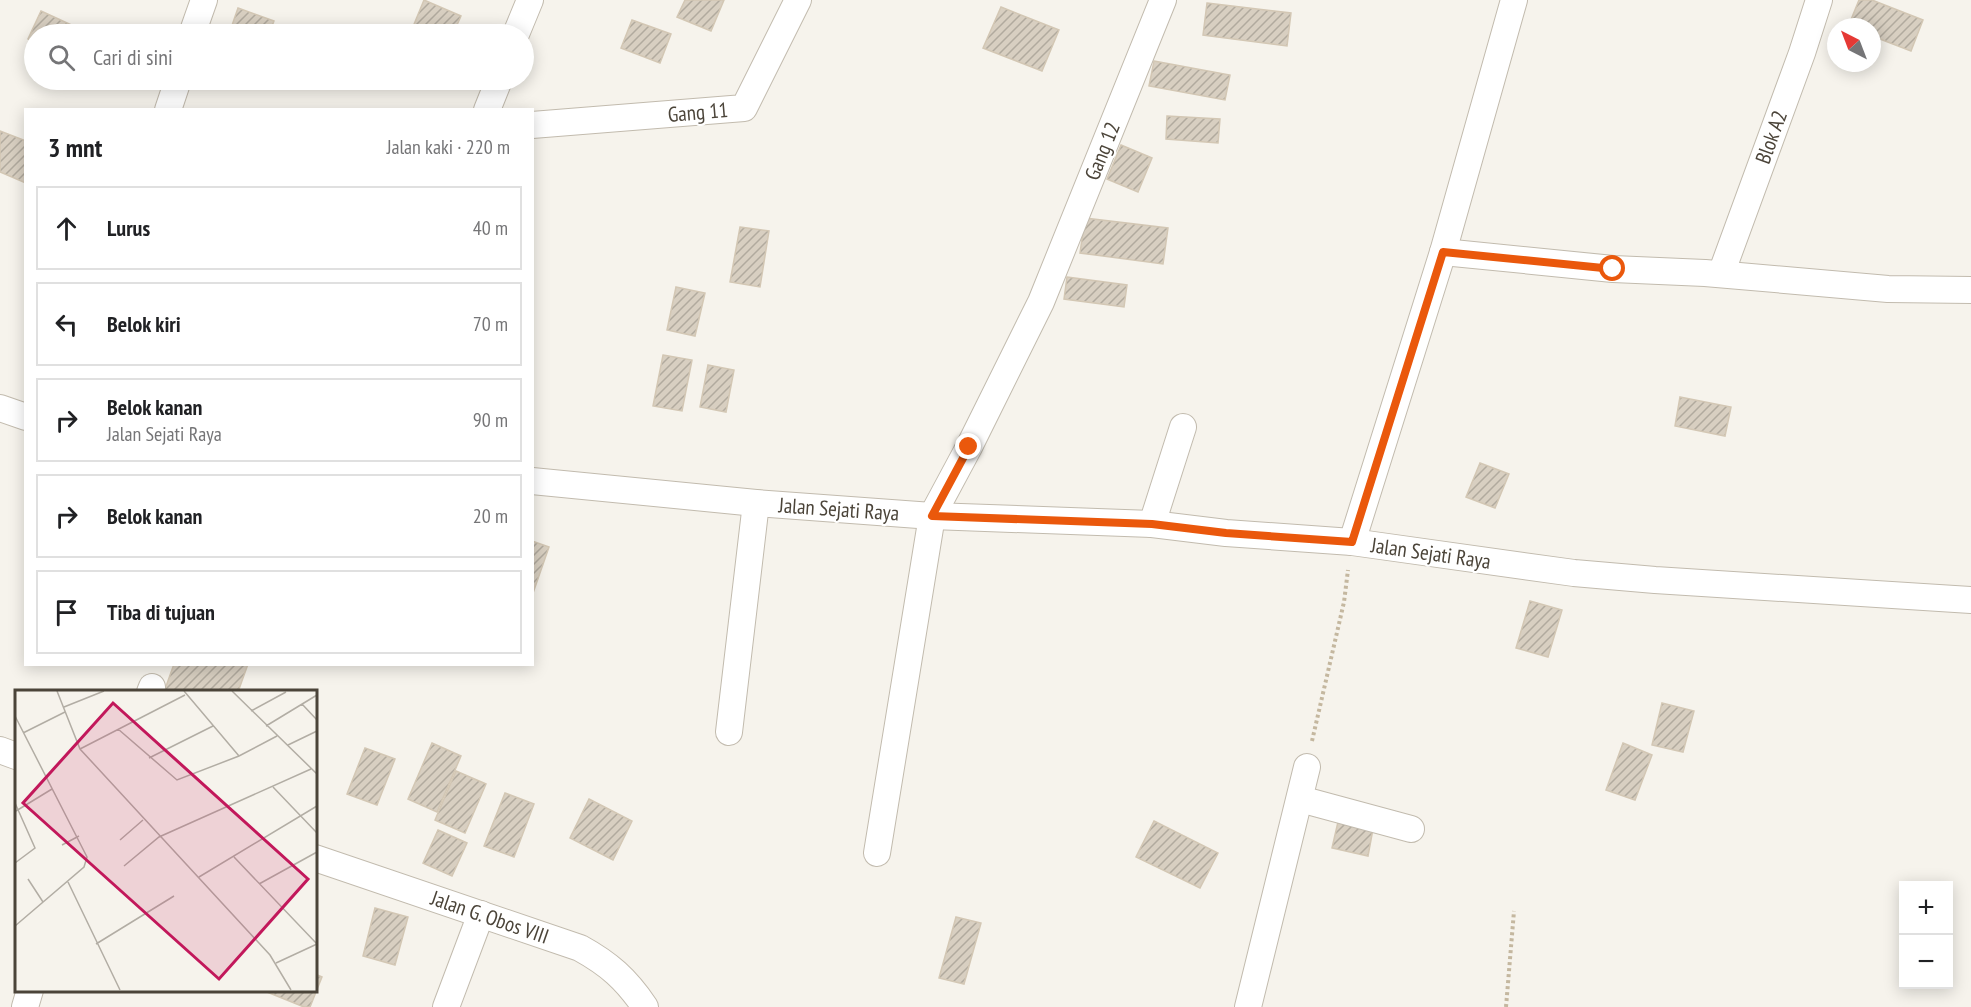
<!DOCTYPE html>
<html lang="id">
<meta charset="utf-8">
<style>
:root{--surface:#fff;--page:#f2f2f2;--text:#202124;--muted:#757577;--line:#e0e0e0}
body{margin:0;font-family:"PT Sans Narrow",sans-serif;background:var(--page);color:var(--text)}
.controls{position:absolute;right:18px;bottom:18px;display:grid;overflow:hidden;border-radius:0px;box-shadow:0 3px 15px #0003}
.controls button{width:54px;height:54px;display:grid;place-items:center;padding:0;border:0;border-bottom:2px solid var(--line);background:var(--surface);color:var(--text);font:30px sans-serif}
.compass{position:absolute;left:1827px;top:18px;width:54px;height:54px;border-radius:50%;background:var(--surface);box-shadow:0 3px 15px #0003;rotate:318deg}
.stop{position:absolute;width:18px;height:18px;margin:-14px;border:4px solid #ea580c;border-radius:50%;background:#fff}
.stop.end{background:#ea580c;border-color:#fff;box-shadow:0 2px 6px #0008}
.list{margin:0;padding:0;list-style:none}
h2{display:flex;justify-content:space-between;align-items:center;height:78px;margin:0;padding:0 24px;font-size:26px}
h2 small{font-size:20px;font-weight:400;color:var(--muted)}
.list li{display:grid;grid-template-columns:39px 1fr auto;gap:18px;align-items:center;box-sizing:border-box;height:84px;margin:0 12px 12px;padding:0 12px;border:2px solid var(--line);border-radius:0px}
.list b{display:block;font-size:22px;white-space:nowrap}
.list p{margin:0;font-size:20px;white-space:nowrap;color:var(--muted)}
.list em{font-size:20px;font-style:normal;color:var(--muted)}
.icon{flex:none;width:33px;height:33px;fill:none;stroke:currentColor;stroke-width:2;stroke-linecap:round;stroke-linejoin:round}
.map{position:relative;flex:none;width:1971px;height:1007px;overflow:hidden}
.search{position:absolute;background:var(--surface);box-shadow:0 3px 15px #0003;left:24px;top:24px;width:510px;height:66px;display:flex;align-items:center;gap:15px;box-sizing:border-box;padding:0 21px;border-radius:33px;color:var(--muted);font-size:22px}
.panel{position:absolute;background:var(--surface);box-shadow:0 3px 15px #0003;left:24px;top:108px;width:510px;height:558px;border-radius:0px}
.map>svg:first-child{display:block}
.building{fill:url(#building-hatch);stroke:#d3c7b4;stroke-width:1.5}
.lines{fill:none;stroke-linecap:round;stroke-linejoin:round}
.street-casing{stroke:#c2bbae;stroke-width:28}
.path{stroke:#c4b79f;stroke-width:4;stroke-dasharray:3 3;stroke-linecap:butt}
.street{stroke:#fff;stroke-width:26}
.route{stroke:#ea580c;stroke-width:8}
.labels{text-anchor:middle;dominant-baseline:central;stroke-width:4.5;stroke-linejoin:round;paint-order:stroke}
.street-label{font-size:21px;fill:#4b4439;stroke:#fff}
.inset-road{fill:none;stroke:#b2ada4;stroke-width:1.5}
.view{fill:#c2185b;fill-opacity:0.15;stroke:#c2185b;stroke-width:3}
.inset-edge{fill:none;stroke:#4b4439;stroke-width:3}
</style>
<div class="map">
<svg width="1971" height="1007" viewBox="0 0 1971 1007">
<defs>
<pattern id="building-hatch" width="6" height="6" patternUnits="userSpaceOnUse" patternTransform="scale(1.5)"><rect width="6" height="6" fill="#d8cfc1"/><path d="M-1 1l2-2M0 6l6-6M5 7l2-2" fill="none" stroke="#b1aa9e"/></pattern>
</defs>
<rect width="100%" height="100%" fill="#f6f3ec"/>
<!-- building -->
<g class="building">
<path d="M424,0l37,16 -8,18h-43z"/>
<path d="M685,0h39l-13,31 -34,-14z"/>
<path d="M1859,0h13l51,20 -12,31 -39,-15v-9h-24z"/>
<path d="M1207,3l84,10 -4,33 -84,-11z"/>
<path d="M1001,7l58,23 -17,41 -59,-23z"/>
<path d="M238,8l36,13 -5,13h-40z"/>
<path d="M41,11l50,23h-57v8l-6,-3z"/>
<path d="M632,20l39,14 -11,29 -39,-15z"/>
<path d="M1154,61l76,14 -5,25 -76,-14z"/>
<path d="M1167,116l53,3 -2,24 -52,-4z"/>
<path d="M0,131l26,10v42l-26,-11z"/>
<path d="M1121,145l31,13 -14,34 -31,-13z"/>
<path d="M1085,218l83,10 -5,36 -83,-11z"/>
<path d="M740,227l29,4 -9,56 -30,-5z"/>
<path d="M1067,277l60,8 -3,22 -60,-8z"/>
<path d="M676,287l29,6 -10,43 -28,-6z"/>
<path d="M663,355l29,5 -10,51 -29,-5z"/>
<path d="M708,365l26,5 -8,42 -26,-5z"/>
<path d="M1680,397l51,10 -6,29 -50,-10z"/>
<path d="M1480,463l29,11 -14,34 -29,-11z"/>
<path d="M532,541l17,6 -17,49z"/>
<path d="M1530,601l32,9 -14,47 -32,-9z"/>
<path d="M174,664h74l-10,28h-74z"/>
<path d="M1662,703l32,8 -11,41 -31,-7z"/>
<path d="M432,743l29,13 -24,56 -29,-13z"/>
<path d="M1623,743l29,12 -17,45 -29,-10z"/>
<path d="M365,748l30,11 -18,46 -30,-11z"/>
<path d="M456,771l30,13 -21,49 -30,-13z"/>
<path d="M505,793l29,11 -20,53 -30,-11z"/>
<path d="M589,799l43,22 -19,39 -43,-22z"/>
<path d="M1154,821l64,32 -18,35 -64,-31z"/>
<path d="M1338,822l35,7 -5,27 -36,-8z"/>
<path d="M438,830l29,13 -15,33 -29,-13z"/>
<path d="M375,908l33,9 -13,48 -32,-9z"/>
<path d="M956,917l25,6 -17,61 -25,-6z"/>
<path d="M315,974l7,3 -12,30h-6l-42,-17h53z"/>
</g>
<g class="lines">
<!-- street casing -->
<g class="street-casing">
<g id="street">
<path d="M192,34l12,-34"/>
<path d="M516,34l14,-34"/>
<path d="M168,110l10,-30"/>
<path d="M487,110l12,-30"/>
<path d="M532,125l212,-17 54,-108"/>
<path d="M1443,252l170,17 92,4 183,16 83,1"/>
<path d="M1721,274l81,-221 17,-53"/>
<path d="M0,408l26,9"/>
<path d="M532,481l224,22 176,13 220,8 74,9 126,9 222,31 81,7 316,20"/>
<path d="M1152,524l31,-97"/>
<path d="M1352,542l91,-290 71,-252"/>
<path d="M150,692l2,-5"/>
<path d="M729,732l27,-229"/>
<path d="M0,750l16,6"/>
<path d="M1300,799l111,30"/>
<path d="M877,853l55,-337 37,-69 72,-145 122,-302"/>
<path d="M315,858l265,90c29,16 46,31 65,59"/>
<path d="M25,1007l5,-17"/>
<path d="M446,1007l35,-93"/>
<path d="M1248,1007l59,-240"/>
</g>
</g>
<!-- path -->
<g class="path">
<path d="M1312,741l32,-139 4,-32"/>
<path d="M1506,1007l8,-96"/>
</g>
<!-- street -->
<use href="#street" class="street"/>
</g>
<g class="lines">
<!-- route -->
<path class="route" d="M969,447l-37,69 220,8 74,9 126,9 91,-290 170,17"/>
</g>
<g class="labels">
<!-- street labels -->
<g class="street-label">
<text transform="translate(698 112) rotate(-5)">Gang 11</text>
<text transform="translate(1771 137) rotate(-70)">Blok A2</text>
<text transform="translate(1102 151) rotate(-68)">Gang 12</text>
<text transform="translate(839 509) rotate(4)">Jalan Sejati Raya</text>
<text transform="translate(1431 553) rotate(8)">Jalan Sejati Raya</text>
<text transform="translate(490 917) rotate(19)">Jalan G. Obos VIII</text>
</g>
</g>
<!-- overview -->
<g transform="translate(15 690)">
<rect width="302" height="302" fill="#f6f3ec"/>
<path class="inset-road" d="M42,1l23,58 190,206 21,35M169,1l55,65M217,1l85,83M287,14l15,16M49,17l40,-16M236,21l35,-19M0,26l72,141 -3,10 -69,59M251,36l51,-31M103,39l59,51 62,-24 38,-20M8,43l42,-21M273,55l29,-14M65,59l105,-54M134,68l64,-32M258,97l44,46M0,113l20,45 -20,15M1,121l36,-22M105,150l23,-20M47,155l17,-9M219,167l83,87M109,176l35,-29 152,-68M184,187l118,-71M13,189l15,23M53,192l52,108M244,194l58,-32M81,254l78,-48M261,273l41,-19"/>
<path class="view" d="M98,13l195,176 -89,100 -196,-176z"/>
<rect width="302" height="302" class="inset-edge"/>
</g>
</svg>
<div class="controls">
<button>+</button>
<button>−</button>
</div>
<svg class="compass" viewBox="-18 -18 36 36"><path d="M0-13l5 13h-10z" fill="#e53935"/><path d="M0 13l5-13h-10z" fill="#757577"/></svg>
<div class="stop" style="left:1613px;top:269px"></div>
<div class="stop end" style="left:969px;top:447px"></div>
<div class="search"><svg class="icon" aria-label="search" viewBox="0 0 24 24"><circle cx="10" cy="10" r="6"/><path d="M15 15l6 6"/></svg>Cari di sini</div>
<section class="panel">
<h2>3 mnt<small>Jalan kaki · 220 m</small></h2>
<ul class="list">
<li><svg class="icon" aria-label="ahead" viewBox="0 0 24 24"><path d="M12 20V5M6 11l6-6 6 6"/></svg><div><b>Lurus</b></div><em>40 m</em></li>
<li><svg class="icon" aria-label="left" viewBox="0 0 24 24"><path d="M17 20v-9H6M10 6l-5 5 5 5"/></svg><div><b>Belok kiri</b></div><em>70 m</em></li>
<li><svg class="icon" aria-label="right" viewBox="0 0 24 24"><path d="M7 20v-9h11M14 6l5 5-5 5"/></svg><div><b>Belok kanan</b><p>Jalan Sejati Raya</p></div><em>90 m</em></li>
<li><svg class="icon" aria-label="right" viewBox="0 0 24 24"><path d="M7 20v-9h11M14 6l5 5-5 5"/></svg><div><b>Belok kanan</b></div><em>20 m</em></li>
<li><svg class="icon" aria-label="arrive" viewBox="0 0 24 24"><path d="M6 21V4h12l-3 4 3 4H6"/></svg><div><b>Tiba di tujuan</b></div></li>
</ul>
</section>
</div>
